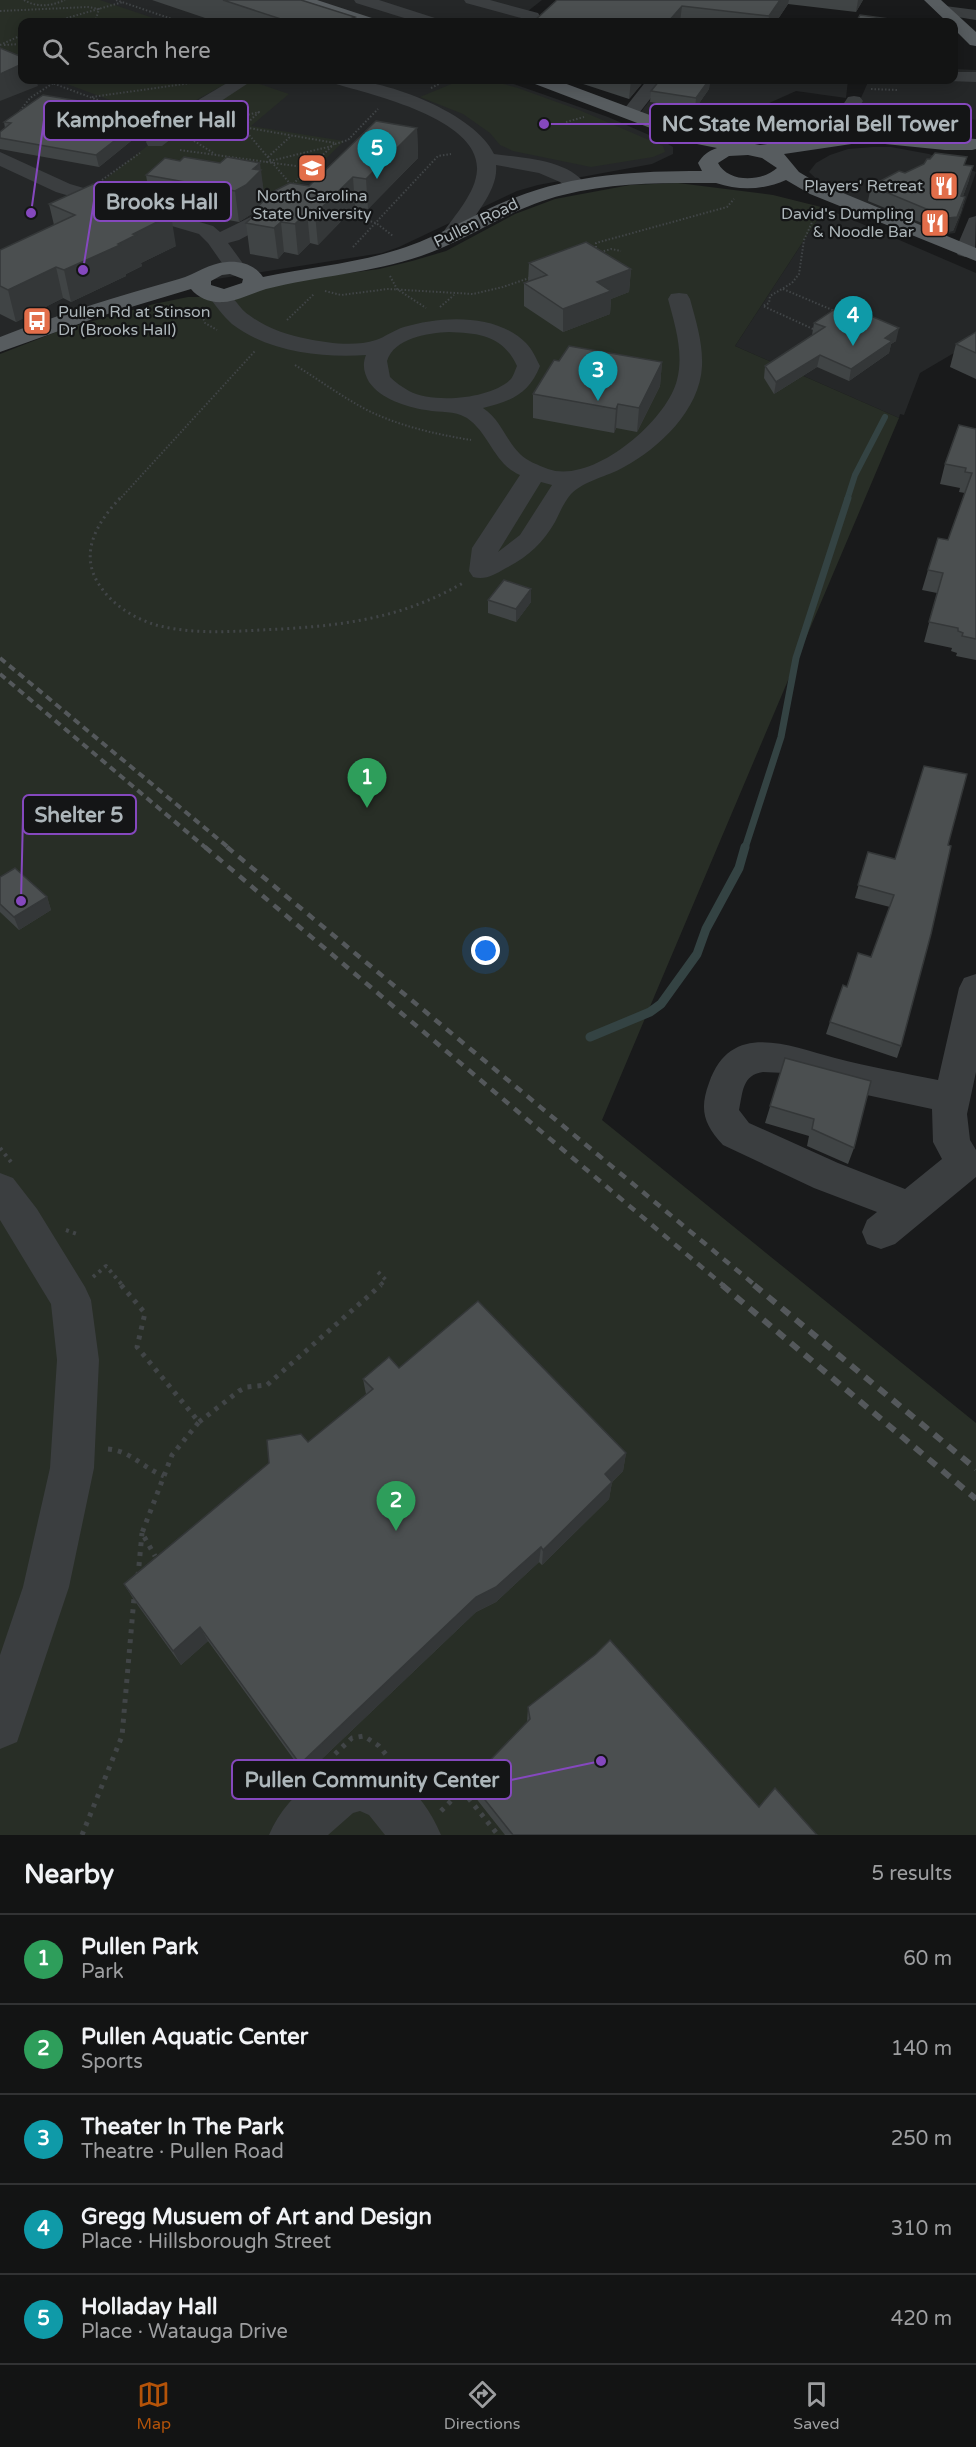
<!DOCTYPE html>
<meta charset="utf-8">
<style>
:root{--surface:#131414;--page:#202122;--text:#f1f3f6;--muted:#9d9ea0;--line:#323334;--accent:#b45309}
body{margin:0;font-family:"Varela Round",sans-serif;background:var(--page);color:var(--text)}
.you{position:absolute;left:486px;top:951px;width:21px;height:21px;margin:-15px;border:4px solid #fff;border-radius:50%;background:#1a73e8;box-shadow:0 0 0 9px #1a73e833}
.badge{display:grid;place-items:center;width:39px;height:39px;border-radius:50%;background:var(--accent);color:#fff;font-size:20px;font-weight:700}
.pin{position:absolute;translate:-50% -50px;filter:drop-shadow(0 2px 3px #0008)}
.pin::after{content:'';position:absolute;top:32px;width:21px;height:18px;background:inherit;clip-path:polygon(0 0,100% 0,50% 100%)}
.list{margin:0;padding:0;list-style:none}
h2{display:flex;justify-content:space-between;align-items:center;height:78px;margin:0;padding:0 24px;font-size:26px}
h2 small{font-size:20px;font-weight:400;color:var(--muted)}
.list li{display:grid;grid-template-columns:39px 1fr auto;gap:18px;align-items:center;box-sizing:border-box;height:90px;padding:0 24px;border-top:2px solid var(--line)}
.list b{display:block;font-size:22px;white-space:nowrap}
.list p{margin:0;font-size:20px;white-space:nowrap;color:var(--muted)}
.list em{font-size:20px;font-style:normal;color:var(--muted)}
.icon{flex:none;width:33px;height:33px;fill:none;stroke:currentColor;stroke-width:2;stroke-linecap:round;stroke-linejoin:round}
.map{position:relative;flex:none;width:976px;height:1835px;overflow:hidden}
.search{position:absolute;background:var(--surface);box-shadow:0 3px 15px #0003;left:18px;right:18px;top:18px;height:66px;display:flex;align-items:center;gap:15px;box-sizing:border-box;padding:0 21px;border-radius:12px;color:var(--muted);font-size:22px}
.sheet{height:528px;background:var(--surface)}
nav{display:flex;justify-content:space-around;align-items:center;box-sizing:border-box;height:84px;border-top:2px solid var(--line);background:var(--surface);font-size:16px;color:var(--muted)}
nav a{display:grid;justify-items:center;gap:3px}
nav .on{color:var(--accent)}
.map>svg:first-child{display:block}
.built{fill:#252728}
.green{fill:#282e26}
.lines{fill:none;stroke-linecap:round;stroke-linejoin:round}
.stream-far2{stroke:#344343;stroke-width:6}
.stream-far1{stroke:#344343;stroke-width:7}
.stream{stroke:#344343;stroke-width:9}
.path-far3{stroke:#414547;stroke-width:2;stroke-dasharray:1.5 2;stroke-linecap:butt}
.path-far2{stroke:#414547;stroke-width:3;stroke-dasharray:2 4;stroke-linecap:butt}
.path-far1{stroke:#414547;stroke-width:4;stroke-dasharray:3 4.5;stroke-linecap:butt}
.path{stroke:#414547;stroke-width:5;stroke-dasharray:4 6;stroke-linecap:butt}
.minor{fill:#3b3e40;fill-rule:evenodd}
.major{fill:#575c5f;fill-rule:evenodd}
.rail-far2{stroke:#54585b;stroke-width:4;stroke-dasharray:7 5;stroke-linecap:butt}
.rail-far1{stroke:#54585b;stroke-width:4.5;stroke-dasharray:8 7;stroke-linecap:butt}
.rail{stroke:#54585b;stroke-width:6;stroke-dasharray:10 8;stroke-linecap:butt}
.wall{fill:#404445}
.shaded-wall{fill:#343738}
.building{fill:#4b4f50;stroke:#343738;stroke-width:1.5}
.labels{text-anchor:middle;dominant-baseline:central;stroke-width:4.5;stroke-linejoin:round;paint-order:stroke}
.far-poi-label{font-size:16px;fill:#adb6ba;stroke:#141516;text-anchor:end}
.far-street-label{font-size:16px;fill:#adb6ba;stroke:#141516}
.leader{fill:none;stroke:#8548be;stroke-width:2}
.callout-dot{fill:#8548be;stroke:#141516;stroke-width:2}
.callout{fill:#141516;stroke:#8548be;stroke-width:2}
.callout-label{font-size:21px;text-anchor:middle;font-weight:bold;fill:#adb6ba}
</style>
<div class="map">
<svg width="976" height="1835" viewBox="0 0 976 1835">
<rect width="100%" height="100%" fill="#191a1b"/>
<!-- built -->
<g class="built">
<path d="M0,0h542l-28,22h-492v58h480l106,37 55,24 10,6v7l-21,10 -114,21 -21,6 -118,56 -17,6 -235,37 -147,47z"/>
<path d="M954,69l22,1v50l-59,-8 -9,21 -60,-6 21,-47h85z"/>
<path d="M666,80h182l-2,18 -50,-7 -94,42 -62,-20z"/>
<path d="M873,147h18l38,7 47,18 -21,61 -14,2 -117,-49 -15,-14 7,-9 14,-8 18,-6z"/>
<path d="M825,208l151,65v67l-56,33 -16,42 -4,-1 -1,4 -164,-72z"/>
</g>
<!-- green -->
<g class="green">
<path d="M0,0h100l65,22h-143v45l-22,-9z"/>
<path d="M56,80h177l-72,39z"/>
<path d="M248,80l41,14 -38,32 93,15 -56,55 -111,-18 -22,21 -52,-18 87,-69z"/>
<path d="M461,80h28l29,8 61,22 84,36 2,6 -12,5 -62,10 -78,-16 -13,-6 -10,-12 -27,-19 -43,-17z"/>
<path d="M678,183l95,12 52,13 -90,138 164,72 -297,702 374,303v412h-976v-1481l64,-25 90,-25 34,-7h16l86,-16 89,-12 33,-8 34,-10 69,-37 40,-15 75,-14z"/>
</g>
<g class="lines">
<!-- stream-far2 -->
<path class="stream-far2" d="M847,500l8,-25 30,-58"/>
<!-- stream-far1 -->
<path class="stream-far1" d="M745,848l36,-111 15,-79 52,-160"/>
<!-- stream -->
<path class="stream" d="M590,1037l60,-25 11,-8 36,-50 9,-25 33,-61 6,-21"/>
<!-- path-far3 -->
<g class="path-far3">
<path d="M24,0c13,8 27,6 41,0"/>
<path d="M116,0l65,22"/>
<path d="M0,11l88,-4 11,2 -4,13"/>
<path d="M53,22l70,-20"/>
<path d="M0,45l22,-10"/>
<path d="M4,45l18,-1"/>
<path d="M44,80l78,29"/>
<path d="M431,88l16,-8"/>
<path d="M871,89l26,1"/>
<path d="M92,97l99,-14"/>
<path d="M20,111l10,-13 28,-18"/>
<path d="M229,111l63,75"/>
<path d="M259,112l-16,15 -43,9 35,-18z"/>
<path d="M566,122l18,-5"/>
<path d="M243,127l92,16 -44,43"/>
<path d="M191,139l24,15"/>
<path d="M335,144l13,-4 30,-31"/>
<path d="M180,150l130,18"/>
<path d="M268,157l23,-21"/>
<path d="M266,162l66,-16"/>
<path d="M102,180l38,-27"/>
<path d="M344,213l32,10 17,13"/>
<path d="M353,247l85,-91 13,-2"/>
<path d="M596,251v-8l131,-36 7,-8"/>
<path d="M597,253l14,-4 10,2"/>
<path d="M390,276l7,13 29,19"/>
<path d="M783,289l54,23"/>
<path d="M325,291l16,4 47,-6 85,5 30,-7 29,-10"/>
<path d="M440,307l14,-12"/>
<path d="M206,313l-3,5 2,5 12,7"/>
<path d="M287,320l27,-26"/>
<path d="M813,329l-50,-23 6,-3 1,-7 22,-13 7,-9 5,-34 10,-22"/>
<path d="M295,365c24,15 46,31 70,44 33,17 70,25 106,31"/>
<path d="M119,500l136,-149"/>
</g>
<!-- path-far2 -->
<path class="path-far2" d="M120,498c-22,24 -41,53 -22,85 13,21 35,35 58,42 34,9 70,7 105,5 44,-2 88,-5 131,-17 25,-7 48,-17 71,-30"/>
<!-- path-far1 -->
<g class="path-far1">
<path d="M0,1148l11,14"/>
<path d="M66,1230l11,4"/>
<path d="M378,1272l8,8 -7,6"/>
<path d="M93,1277l13,-11 17,20"/>
</g>
<!-- path -->
<g class="path">
<path d="M121,1285l24,28 -8,34 62,75 -27,33 -30,78 13,23"/>
<path d="M199,1422l40,-31 8,-4 20,-2 114,-100"/>
<path d="M108,1449c23,2 35,19 56,27"/>
<path d="M138,1576l4,-43"/>
<path d="M335,1754l17,-16 12,-2 15,10 9,11"/>
<path d="M441,1811l21,-21 36,45"/>
<path d="M82,1835l40,-99 12,-138"/>
</g>
<!-- minor -->
<g class="minor">
<path d="M354,0h25l59,19 2,3h-23l-61,-19z"/>
<path d="M464,0h26l48,13 2,3 -8,5 -66,-18z"/>
<path d="M945,6l31,4v10l-37,-6 -2,-3 2,-3z"/>
<path d="M954,72h22v10l-28,-1 6,-1z"/>
<path d="M232,80h21l-41,27 -50,39h-14l-2,-4 2,-4 52,-39z"/>
<path d="M333,80c43,-5 142,32 161,74 28,4 74,5 92,31l-3,4h-14l-9,-7 -21,-9 -43,-8c3,25 -24,54 -37,73h-14l-3,-4c12,-18 34,-41 35,-64 3,-51 -104,-75 -141,-86z"/>
<path d="M647,80h18l-29,37h-12l-3,-4z"/>
<path d="M854,96l6,1 3,4 -17,27 1,11 -2,4h-14l-3,-15 20,-31z"/>
<path d="M0,152l70,32 143,42 7,6 60,-29h14l3,4 -3,4 -55,29 -11,3 19,26 -4,4 -7,2 -7,-2 -21,-30 -9,-9 -143,-42 -56,-26z"/>
<path d="M976,216l-1,35 -3,4 -7,2 -7,-2 -3,-4 14,-33z"/>
<path d="M219,289c14,3 18,18 30,26 17,13 38,20 59,24 20,4 47,8 68,1 9,-3 18,-10 28,-13 37,-11 92,-14 122,16 6,6 10,15 14,23 -11,28 -29,35 -57,42 18,12 22,31 37,46 7,7 18,11 28,15 44,16 119,-48 129,-89 7,-27 -2,-55 -9,-81l3,-5 8,-1 8,1 3,5c6,22 13,44 12,67 -2,44 -43,82 -78,101 -17,10 -39,13 -53,27 -7,8 -11,18 -16,28 -12,21 -27,35 -49,46 -12,7 -20,12 -33,9l-4,-6 3,-23 48,-73c-26,-11 -30,-41 -53,-57 -14,-8 -25,-5 -41,-8 -20,-3 -45,-11 -57,-28 -5,-9 -7,-17 -3,-27 -43,3 -98,-3 -134,-31 -9,-8 -17,-19 -24,-29l3,-5zM449,332c31,1 54,4 68,34 -2,4 -3,9 -6,13 -20,20 -77,25 -102,12 -7,-4 -14,-9 -19,-14l-3,-16c7,-23 41,-28 62,-29zM541,482l11,3 -32,50 -22,17z"/>
<path d="M976,974v98l-9,42 3,26 6,10v27l-81,67 -14,5 -14,-5 -5,-12 5,-12 10,-8 -63,-24 -91,-43c-19,-21 -24,-35 -14,-62 22,-63 79,-37 126,-25 34,9 69,15 103,22l21,-92 5,-10zM763,1072l22,1 49,15 98,21 1,33 9,17 -37,30 -67,-26 -89,-40 -10,-13c4,-18 3,-35 24,-38z"/>
<path d="M0,1173l13,5 24,31 48,78 6,13 8,60 -5,108 -25,119 -52,155 -17,7v-94l23,-68 27,-119 7,-108 -6,-56 -51,-84z"/>
<path d="M360,1762c40,8 66,37 81,73h-56l-16,-20 -9,-4 -7,2 -25,22h-59c15,-37 52,-66 91,-73z"/>
</g>
<!-- major -->
<g class="major">
<path d="M293,0h24l58,19 2,3h-23l-59,-19z"/>
<path d="M924,0h17l35,32v14l-6,-1 -16,-16v-7h-7z"/>
<path d="M532,80h24l142,53 62,12 105,-15 111,9v10l-4,1h-27l-80,-8 -81,12 15,18 15,9 162,67v13l-166,-67 -24,-14c-23,10 -46,11 -70,3 -51,0 -103,-1 -153,12 -51,12 -93,44 -142,61 -50,17 -103,20 -155,33 -14,4 -28,12 -43,13 -12,1 -25,-4 -32,-13l-90,27 -101,36v-15c59,-23 119,-41 179,-58 17,-5 30,-16 48,-17 14,-1 28,3 36,15 48,-10 97,-14 143,-30 38,-13 71,-35 108,-49 60,-24 124,-27 188,-27l-4,-8c5,-8 10,-12 19,-15l-30,-6 -152,-58zM748,155l14,3 15,10c-15,14 -49,15 -59,-5l11,-7zM230,274l13,5 -1,4 -18,6 -13,-4v-4l11,-6z"/>
</g>
<!-- rail-far2 -->
<g class="rail-far2">
<path d="M0,658l229,190"/>
<path d="M0,674l206,174"/>
</g>
<!-- rail-far1 -->
<g class="rail-far1">
<path d="M205,847l519,439"/>
<path d="M227,847l529,439"/>
</g>
<!-- rail -->
<g class="rail">
<path d="M722,1285l254,214"/>
<path d="M754,1285l222,184"/>
</g>
</g>
<!-- wall -->
<g class="wall">
<path d="M152,0h149l54,17v5h-138z"/>
<path d="M557,0h306l-7,12 -68,-8 -12,18h-243z"/>
<path d="M571,80h74l-16,19z"/>
<path d="M660,80h50l-1,9 -14,20 -45,-7 1,-11z"/>
<path d="M4,122l148,2 -53,43 -99,-18v-17l5,-4z"/>
<path d="M417,128l1,30 -50,51 -13,-2 -37,38 -8,-2 -12,12 -14,-3 -6,7 -28,-5 -4,-31 8,-7v-4l-4,3 -11,7 -88,-16 -5,-31 34,-14 80,9 5,30 44,-14z"/>
<path d="M965,165l4,15 -6,16 2,1 -4,15 -8,19 -9,1 -76,-31 3,-15 34,-13z"/>
<path d="M49,204l127,42 -35,17 1,3 -16,8v2l-55,26 -8,-4 -47,24 -16,-8v-64l54,-25z"/>
<path d="M529,263l102,6 -2,23 -18,7 -1,15 -47,18 -39,-26v-23l4,-1z"/>
<path d="M814,323l82,18 -5,3 -2,9 -40,28 -32,-14 -43,27 -10,-16 1,-12 47,-31z"/>
<path d="M976,332v47l-26,-12 6,-23z"/>
<path d="M559,361l103,1 -2,24 -23,46 -21,-4 -2,5 -81,-15v-24z"/>
<path d="M976,429v231l-20,-4 1,-3 -6,-2 1,-3 -28,-6 13,-49 -15,-3 6,-20 20,-30 17,-47 -6,-1 1,-4 -20,-4 5,-20z"/>
<path d="M488,600l43,2 -15,20 -28,-9z"/>
<path d="M948,845l-47,201 -4,12 -71,-24 4,-12 17,-35 24,-30 19,-50 -35,-9 13,-46 27,7z"/>
<path d="M0,877l47,20 4,13 -32,20 -19,-18z"/>
<path d="M785,1058l69,90 -6,16 -41,-18 2,-10 -44,-13z"/>
<path d="M399,1368l227,85 -3,18 -11,11 -3,17 -67,66 -3,-3 -43,40 -20,10 -171,163 -97,-134 -27,24 -47,-65 -10,-16 184,-142 58,-48 -3,-15z"/>
<path d="M528,1707l231,100 58,28h-312l-34,-43 -1,-11 57,-59z"/>
</g>
<!-- shaded-wall -->
<g class="shaded-wall">
<path d="M780,0h9l-1,4 -12,18h-8l1,-6z"/>
<path d="M858,0h5l-7,12z"/>
<path d="M682,6l-2,16h-12z"/>
<path d="M355,17v5h-12z"/>
<path d="M22,64v16h14l2,6 -38,15v-27z"/>
<path d="M631,80h14l-16,19z"/>
<path d="M709,80h1l-1,9 -14,20 1,-11z"/>
<path d="M150,113l2,11 -53,43 -3,-12z"/>
<path d="M417,128l1,30 -50,51 -2,-30z"/>
<path d="M260,163l1,8v-1l4,31 -11,9v2l-4,3 -11,7 -4,-31z"/>
<path d="M973,166l-4,14 -11,30 3,-14z"/>
<path d="M353,177l2,30 -37,38 -3,-31z"/>
<path d="M965,197l-4,15 -8,19 -9,1 4,-14z"/>
<path d="M307,212l3,31 -12,12 -3,-31z"/>
<path d="M171,215l5,31 -35,17 1,3 -16,8v2l-55,26 -7,-32 54,-26 15,-10z"/>
<path d="M281,222l3,30 -6,7 -4,-31z"/>
<path d="M56,267l7,31 -47,24 -8,-32z"/>
<path d="M631,269l-2,23 -18,7 -1,15 -47,18v-23l34,-27z"/>
<path d="M899,328l-3,13 -5,3 -2,9 -40,28 2,-12 34,-31z"/>
<path d="M820,355l-3,12 -43,27 2,-12z"/>
<path d="M662,362l-2,24 -23,46 2,-24z"/>
<path d="M618,404l-2,24 -2,5 2,-24z"/>
<path d="M531,589v13l-15,20v-13z"/>
<path d="M47,897l4,13 -32,20 -5,-13z"/>
<path d="M626,1453l-3,18 -21,20 3,-17z"/>
<path d="M612,1482l-3,17 -67,66 1,-15z"/>
<path d="M541,1547l-2,15 -43,40 -20,10 -171,163 -5,-11 176,-167z"/>
<path d="M200,1627l8,14 -27,24 -8,-14z"/>
</g>
<!-- building -->
<g class="building">
<path d="M223,0h78l54,17 -12,5h-53z"/>
<path d="M557,0h223l-11,16 -87,-10 -14,16h-135z"/>
<path d="M860,15l44,6 -1,1h-47z"/>
<path d="M0,48l22,9v7l-22,10z"/>
<path d="M660,80h49l-13,18 -45,-7z"/>
<path d="M43,95l107,18 -54,42 -96,-17v-6l11,-9 -7,-1z"/>
<path d="M376,121l41,7 -51,51 -13,-2 -38,37 -8,-2 -12,12 -14,-2 -7,6 -28,-5 13,-12 -5,-1 20,-19 16,-8 19,3z"/>
<path d="M935,153l32,4 -3,8 9,1 -12,30 4,1 -8,20 -9,1 -77,-32 28,-15 6,2 19,-9 3,-5h3z"/>
<path d="M184,157l36,6 7,-6 33,6 -7,6 8,1 -15,15 -11,6 -89,-16 19,-17 15,3z"/>
<path d="M93,184l78,31 -38,19 3,1 -18,9 2,1 -56,25 -8,-3 -48,23 -8,-4v-36l75,-35 -26,-11z"/>
<path d="M586,242l45,27 -34,13 14,9 -48,18 -39,-26 23,-8 -18,-12z"/>
<path d="M838,307l29,12 4,-3 28,12 -14,10 7,3 -41,28 -31,-14 -44,27 -11,-16 60,-39 -11,-4z"/>
<path d="M976,332v21l-20,-9z"/>
<path d="M569,346l93,16 -23,46 -21,-4 -2,5 -83,-15 21,-34 5,1z"/>
<path d="M959,425l17,4v210l-14,-3 1,-3 -5,-2v-3l-29,-6 14,-49 -15,-3 10,-32 10,2 24,-67 -7,-1 1,-4 -21,-4z"/>
<path d="M504,580l27,9 -15,20 -28,-9z"/>
<path d="M924,766l43,8 -19,71 3,1 -20,88 -30,112 -71,-24 13,-37 4,2 11,-34 13,4 23,-62 -36,-10 10,-33 27,7z"/>
<path d="M15,868l32,29 -33,20 -14,-13v-27z"/>
<path d="M785,1058l86,23 -17,67 -42,-19 2,-10 -44,-13z"/>
<path d="M478,1301l148,152 -21,21 7,8 -69,68 -2,-3 -45,40 -20,10 -176,167 -100,-137 -27,24 -49,-67 145,-121 -2,-23 34,-6 7,8 65,-53 -10,-10 26,-22 10,11z"/>
<path d="M610,1640l149,167 16,-19 42,47h-304l-43,-54 60,-62 -2,-12 68,-53z"/>
</g>
<!-- icons -->
<defs>
<g id="university-square" transform="scale(1.5)"><rect x="-9" y="-9" width="18" height="18" rx="4" fill="#e26e4a" stroke="#141516"/><path d="M0-5L7-2L0 1L-7-2ZM-4 1L0 2.5L4 1V4Q0 6-4 4Z" fill="#fff"/></g>
<g id="restaurant-square" transform="scale(1.5)"><rect x="-9" y="-9" width="18" height="18" rx="4" fill="#e26e4a" stroke="#141516"/><path d="M-5-6h1v4h1v-4h1v4h1v-4h1v5L-1.5 .5V6h-2V.5L-5-1ZM5-6V6H3V1.5H1.5Q1.5-4 5-6Z" fill="#fff"/></g>
<g id="bus-square" transform="scale(1.5)"><rect x="-9" y="-9" width="18" height="18" rx="4" fill="#e26e4a" stroke="#141516"/><path d="M-5-6H5V4H4V6H2V4H-2V6H-4V4H-5ZM-3.5-4V0h7V-4ZM-3.5 1.2v1.5H-2V1.2ZM2 1.2v1.5H3.5V1.2Z" fill="#fff"/></g>
</defs>
<g fill-rule="evenodd">
<use href="#university-square" x="312" y="168"/>
<use href="#restaurant-square" x="944" y="186"/>
<use href="#restaurant-square" x="935" y="223"/>
<use href="#bus-square" x="37" y="321"/>
</g>
<g class="labels">
<!-- far-poi labels -->
<g class="far-poi-label">
<text x="923" y="186">Players' Retreat</text>
<text x="312" y="196" text-anchor="middle">North Carolina<tspan x="312" dy="18">State University</tspan></text>
<text x="914" y="214">David's Dumpling<tspan x="914" dy="18">&amp; Noodle Bar</tspan></text>
<text x="58" y="312" text-anchor="start">Pullen Rd at Stinson<tspan x="58" dy="18">Dr (Brooks Hall)</tspan></text>
</g>
<!-- far-street labels -->
<g class="far-street-label">
<text transform="translate(476 223) rotate(-26)">Pullen Road</text>
</g>
</g>
<!-- callouts -->
<path class="leader" d="M31 213L44 120M544 124L650 124M83 270L94 201M21 901L23 815M601 1761L511 1780"/>
<g class="callout-dot">
<circle cx="31" cy="213" r="6"/>
<circle cx="544" cy="124" r="6"/>
<circle cx="83" cy="270" r="6"/>
<circle cx="21" cy="901" r="6"/>
<circle cx="601" cy="1761" r="6"/>
</g>
<g class="callout">
<rect x="44" y="101" width="204" height="39" rx="6"/>
<rect x="650" y="104" width="321" height="39" rx="6"/>
<rect x="94" y="182" width="137" height="39" rx="6"/>
<rect x="23" y="795" width="113" height="39" rx="6"/>
<rect x="232" y="1760" width="279" height="39" rx="6"/>
</g>
<g class="callout-label">
<text x="146" y="127">Kamphoefner Hall</text>
<text x="810" y="131">NC State Memorial Bell Tower</text>
<text x="162" y="209">Brooks Hall</text>
<text x="79" y="822">Shelter 5</text>
<text x="372" y="1787">Pullen Community Center</text>
</g>
</svg>
<div class="you"></div>
<div class="pin badge" style="left:367px;top:808px;background:#2e9e5b">1</div>
<div class="pin badge" style="left:396px;top:1531px;background:#2e9e5b">2</div>
<div class="pin badge" style="left:598px;top:401px;background:#0f9aa8">3</div>
<div class="pin badge" style="left:853px;top:346px;background:#0f9aa8">4</div>
<div class="pin badge" style="left:377px;top:179px;background:#0f9aa8">5</div>
<div class="search"><svg class="icon" aria-label="search" viewBox="0 0 24 24"><circle cx="10" cy="10" r="6"/><path d="M15 15l6 6"/></svg>Search here</div>
</div>
<section class="sheet">
<h2>Nearby<small>5 results</small></h2>
<ul class="list">
<li><span class="badge" style="background:#2e9e5b">1</span><div><b>Pullen Park</b><p>Park</p></div><em>60 m</em></li>
<li><span class="badge" style="background:#2e9e5b">2</span><div><b>Pullen Aquatic Center</b><p>Sports</p></div><em>140 m</em></li>
<li><span class="badge" style="background:#0f9aa8">3</span><div><b>Theater In The Park</b><p>Theatre · Pullen Road</p></div><em>250 m</em></li>
<li><span class="badge" style="background:#0f9aa8">4</span><div><b>Gregg Musuem of Art and Design</b><p>Place · Hillsborough Street</p></div><em>310 m</em></li>
<li><span class="badge" style="background:#0f9aa8">5</span><div><b>Holladay Hall</b><p>Place · Watauga Drive</p></div><em>420 m</em></li>
</ul>
</section>
<nav>
<a class="on"><svg class="icon" aria-label="map" viewBox="0 0 24 24"><path d="M3 6l6-2 6 2 6-2v14l-6 2-6-2-6 2zM9 4v14M15 6v14"/></svg>Map</a>
<a><svg class="icon" aria-label="directions" viewBox="0 0 24 24"><path d="M12 3l9 9-9 9-9-9zM9 14v-3h6M13 9l2 2-2 2"/></svg>Directions</a>
<a><svg class="icon" aria-label="saved" viewBox="0 0 24 24"><path d="M7 4h10v16l-5-4-5 4z"/></svg>Saved</a>
</nav>
